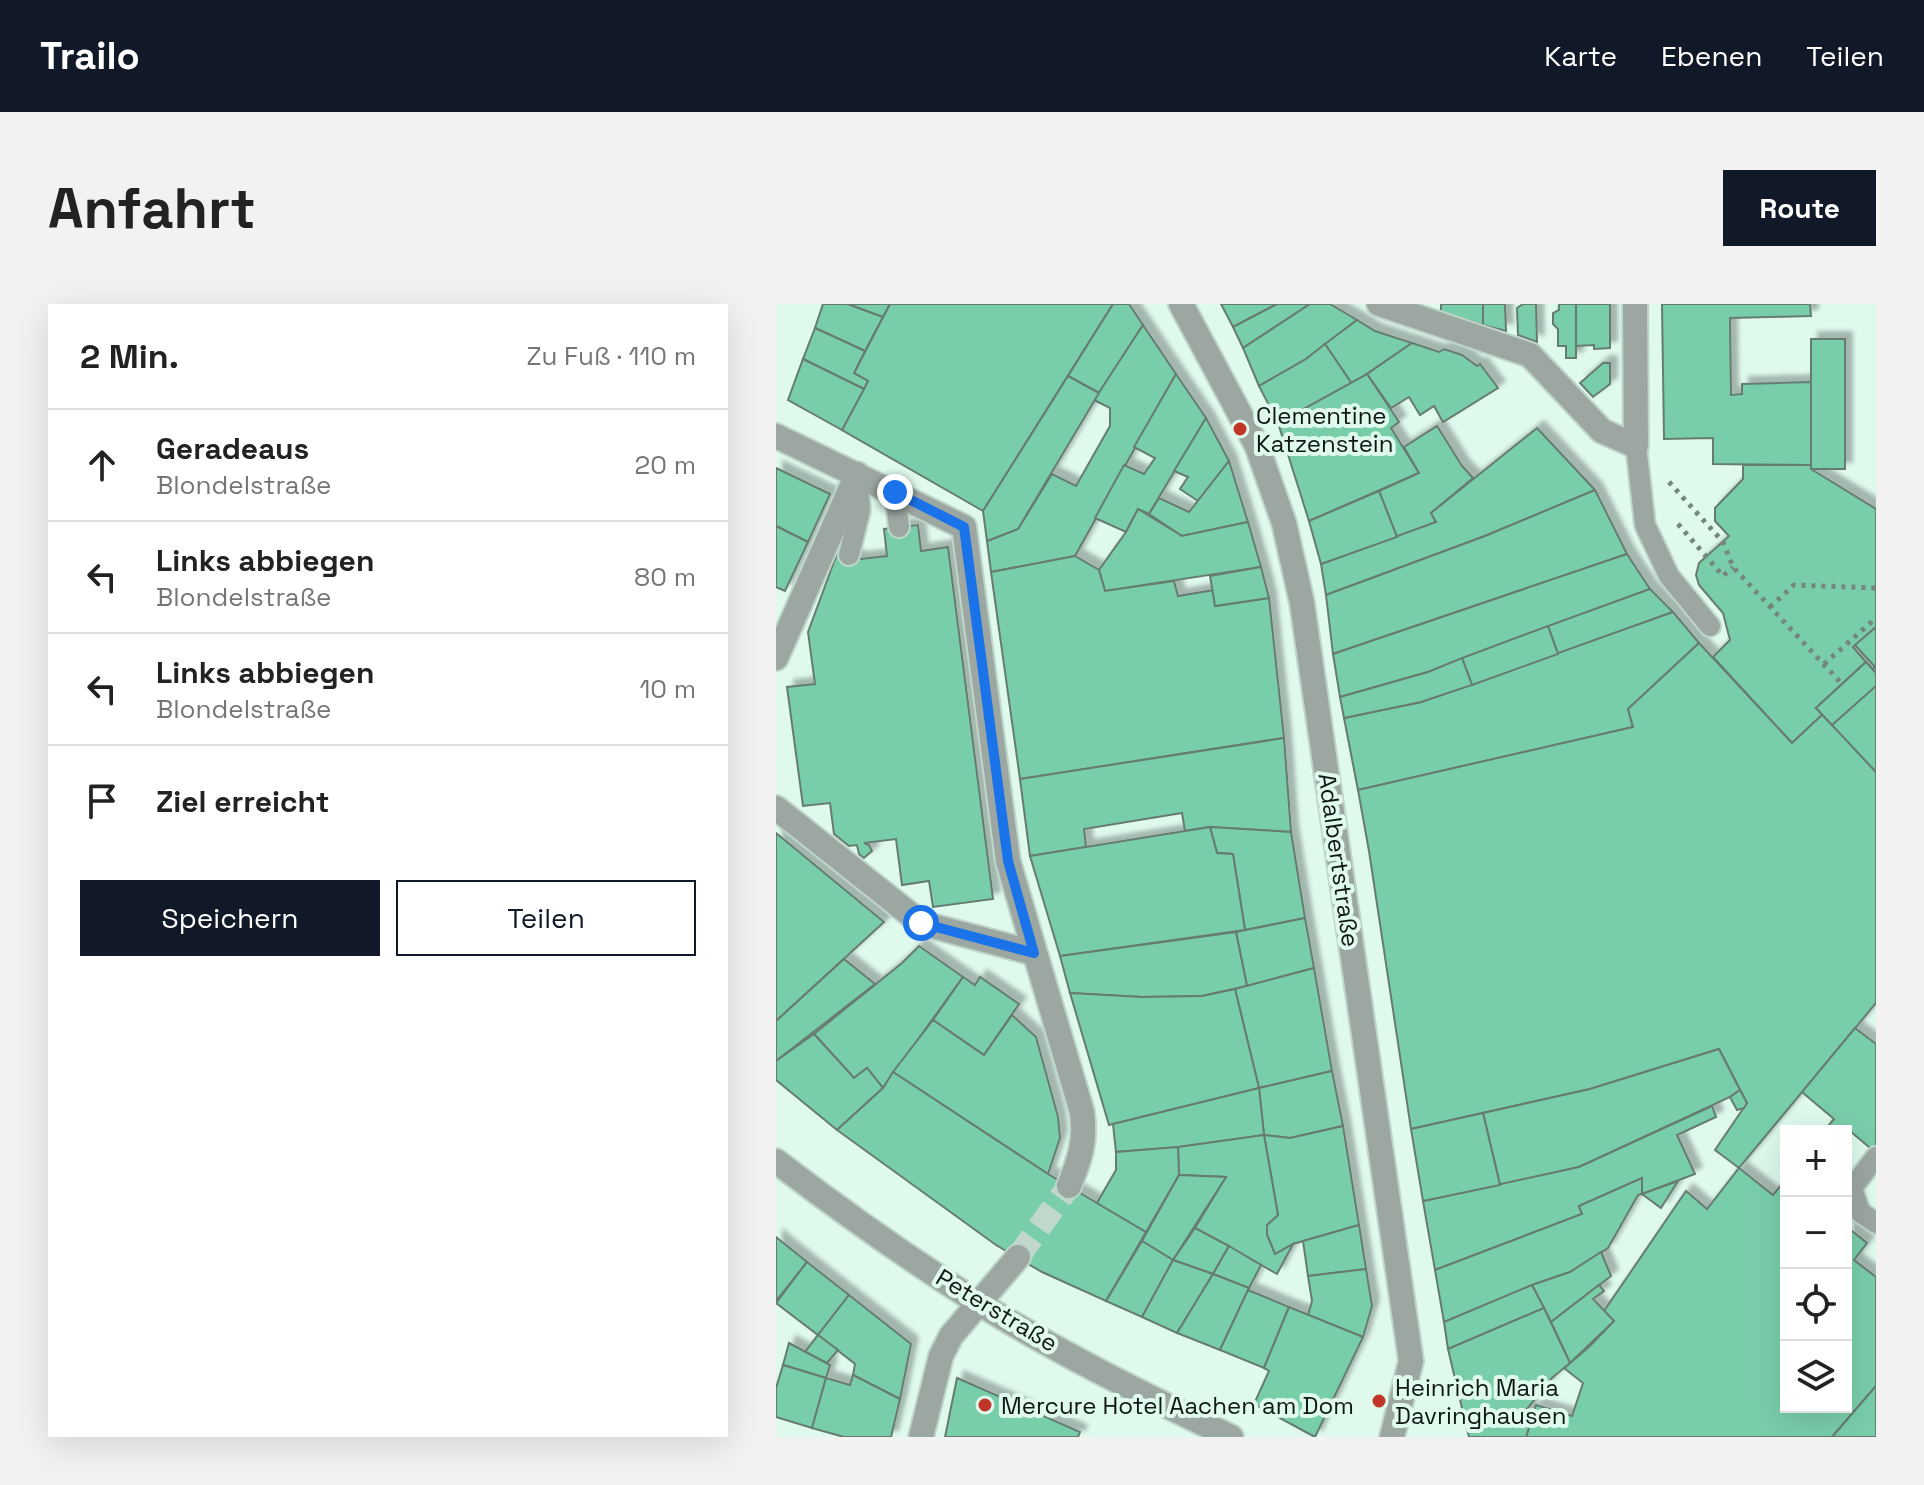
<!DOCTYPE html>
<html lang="de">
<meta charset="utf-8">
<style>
:root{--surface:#fff;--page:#f2f2f2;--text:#222;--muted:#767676;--line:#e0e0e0;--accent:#111827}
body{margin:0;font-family:"Space Grotesk",sans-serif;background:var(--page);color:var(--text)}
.controls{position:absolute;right:24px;bottom:24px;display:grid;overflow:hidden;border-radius:0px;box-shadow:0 8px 32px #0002}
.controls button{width:72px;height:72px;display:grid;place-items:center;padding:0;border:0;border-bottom:2px solid var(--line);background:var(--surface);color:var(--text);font:40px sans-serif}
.stop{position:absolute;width:24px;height:24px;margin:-18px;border:6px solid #1a73e8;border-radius:50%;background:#fff}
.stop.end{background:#1a73e8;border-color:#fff;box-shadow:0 2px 8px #0008}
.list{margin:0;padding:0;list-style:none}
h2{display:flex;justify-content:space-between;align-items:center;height:104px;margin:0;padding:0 32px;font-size:34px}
h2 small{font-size:26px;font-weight:400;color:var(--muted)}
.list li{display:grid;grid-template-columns:52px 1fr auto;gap:24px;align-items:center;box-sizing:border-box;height:112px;padding:0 32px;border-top:2px solid var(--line)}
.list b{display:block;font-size:30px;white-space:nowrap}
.list p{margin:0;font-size:26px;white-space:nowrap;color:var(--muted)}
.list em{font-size:26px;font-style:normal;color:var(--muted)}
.actions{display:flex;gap:16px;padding:24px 32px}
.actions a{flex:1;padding:18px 0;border:2px solid var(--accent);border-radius:0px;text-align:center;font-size:28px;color:var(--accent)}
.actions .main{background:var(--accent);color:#fff}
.icon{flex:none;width:44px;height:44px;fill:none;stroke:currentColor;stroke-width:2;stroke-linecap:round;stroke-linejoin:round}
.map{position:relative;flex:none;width:1100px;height:1133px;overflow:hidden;border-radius:0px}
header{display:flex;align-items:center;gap:48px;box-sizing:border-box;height:112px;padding:0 40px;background:var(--accent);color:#fff}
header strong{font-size:38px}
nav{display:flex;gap:44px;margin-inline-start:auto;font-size:28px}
.intro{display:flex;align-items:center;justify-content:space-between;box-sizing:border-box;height:192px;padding:0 48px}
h1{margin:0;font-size:56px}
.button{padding:20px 36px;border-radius:0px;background:var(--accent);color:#fff;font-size:28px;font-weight:700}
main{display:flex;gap:48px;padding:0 48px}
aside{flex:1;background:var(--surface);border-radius:0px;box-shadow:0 8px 32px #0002}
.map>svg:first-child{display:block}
.building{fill:#79ceaa;stroke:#667c72;stroke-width:2;filter:url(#shadow)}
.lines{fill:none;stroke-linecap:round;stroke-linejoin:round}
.street-tunnel{stroke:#c0d7cc;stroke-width:24;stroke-dasharray:24 12;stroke-linecap:butt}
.lane-casing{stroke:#bed5ca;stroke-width:24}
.street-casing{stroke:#bed5ca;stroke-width:28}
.path{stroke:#75867e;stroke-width:5;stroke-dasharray:4 6;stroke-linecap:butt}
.lane{stroke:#9ca7a2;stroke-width:20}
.street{stroke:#9ca7a2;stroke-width:24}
.route{stroke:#1a73e8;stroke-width:10}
.poi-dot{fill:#c13428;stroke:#dff9ed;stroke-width:3}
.labels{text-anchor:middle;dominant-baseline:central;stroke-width:8;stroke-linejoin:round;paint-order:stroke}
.poi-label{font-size:24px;fill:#0f1814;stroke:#dff9ed;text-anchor:start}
.street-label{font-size:24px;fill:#0f1814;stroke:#dff9ed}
</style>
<header>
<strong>Trailo</strong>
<nav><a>Karte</a><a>Ebenen</a><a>Teilen</a></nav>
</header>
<div class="intro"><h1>Anfahrt</h1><a class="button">Route</a></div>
<main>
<aside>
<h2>2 Min.<small>Zu Fuß · 110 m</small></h2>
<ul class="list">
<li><svg class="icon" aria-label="ahead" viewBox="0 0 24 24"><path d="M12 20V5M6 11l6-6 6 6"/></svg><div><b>Geradeaus</b><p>Blondelstraße</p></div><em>20 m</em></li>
<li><svg class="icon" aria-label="left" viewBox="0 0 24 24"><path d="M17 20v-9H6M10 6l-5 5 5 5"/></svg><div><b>Links abbiegen</b><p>Blondelstraße</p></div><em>80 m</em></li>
<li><svg class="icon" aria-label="left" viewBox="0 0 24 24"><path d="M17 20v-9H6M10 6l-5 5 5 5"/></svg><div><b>Links abbiegen</b><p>Blondelstraße</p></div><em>10 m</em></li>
<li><svg class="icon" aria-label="arrive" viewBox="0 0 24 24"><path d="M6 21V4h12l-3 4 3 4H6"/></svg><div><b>Ziel erreicht</b></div></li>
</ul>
<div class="actions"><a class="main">Speichern</a><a>Teilen</a></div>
</aside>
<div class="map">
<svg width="1100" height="1133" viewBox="0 0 1100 1133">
<defs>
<filter id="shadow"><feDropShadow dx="7" dy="-7" stdDeviation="2" flood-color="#0004"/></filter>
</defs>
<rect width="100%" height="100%" fill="#dff9ed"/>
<!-- building -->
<g class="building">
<path d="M47,0h25l35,13 -18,34 -50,-23z"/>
<path d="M72,0h42l-7,13z"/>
<path d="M114,0h223l-130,207 -141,-81 26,-49 -14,-8z"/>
<path d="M337,0h16l14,21 -44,68 -31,-17z"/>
<path d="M445,0h56l-44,23z"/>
<path d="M501,0h33l-67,44 -10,-21z"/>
<path d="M534,0h20l27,16 -51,39 -47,27 -16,-38z"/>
<path d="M665,0h42v21l-42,-13z"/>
<path d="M707,0h22l1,27 -23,-6z"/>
<path d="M760,0l1,38 -19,-7 -1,-27 6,-4z"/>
<path d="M783,0h17v54h-10v-12h-8v-17l-5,-5v-11l6,-3z"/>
<path d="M800,0h34v44l-16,1v-4l-18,1z"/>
<path d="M886,0h148l1,12 -81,2 1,77 11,-1v-10l69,-2v83l-98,-1v-26l-49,1z"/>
<path d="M581,16l18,11 37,12 -60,41 -27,-40z"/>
<path d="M367,21l33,49 -101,182 -84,16 -4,-31 31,-12 34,-55 24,12 34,-60v-18l-16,-8z"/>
<path d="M39,24l50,23 -11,22 14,8 -4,8 -61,-30z"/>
<rect x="1035" y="35" width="34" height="130"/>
<path d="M636,39l27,9 5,-3 18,6 15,11 3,-2 18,24 -55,34 -9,-16 -14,9 -11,-18 -18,11 -24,-34z"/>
<path d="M549,40l27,40 -74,39 -19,-37 47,-27z"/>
<path d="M27,55l61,30 -22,41 -54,-30z"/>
<path d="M827,59h7v21l-17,13 -13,-14z"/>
<path d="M400,70l30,44 -57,96 -11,-5 -12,23 -31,-14 29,-53 20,9 11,-16 -21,-11z"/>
<path d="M591,70l32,48 -8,6 28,45 -110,48 -31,-98z"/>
<path d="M292,72l31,17 -81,136 -31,12 -4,-30z"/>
<path d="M430,114l23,43 -31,40 -18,-12 8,-12 -14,-6z"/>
<path d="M661,122l25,40 11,12 -42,35 5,9 -39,15 -18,-46 40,-18 -15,-26z"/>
<path d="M761,124l58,62 -110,46 -159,59 -5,-31 115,-42 -5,-9z"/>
<path d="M453,157l19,61 -66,14 -33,-22 10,-16 30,14z"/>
<path d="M967,161h68v4l65,40v118l-23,20 13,15 -50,46 7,6 -31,29 -79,-86 17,-17 -7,-27 -24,-28 -3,-10 3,-12 30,-27 -14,-15v-13l28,-29z"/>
<path d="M0,164l54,26 -22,48 -32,-16z"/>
<path d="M819,186l32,64 -294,100 -7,-59 159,-59z"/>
<path d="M603,187l18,46 -76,27 -12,-43z"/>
<path d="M362,205l44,27 66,-14 13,45 -156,24 -6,-21 27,-38z"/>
<path d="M142,221l3,26 27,-4 45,352 -60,8 -4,-26 -27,4 -6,-46 -32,4 5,2 3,6 -8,7 -5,-4 -2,-9 -8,1 -15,-12 -4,-31 -27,3 -16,-119 28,-3 -7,-52 30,-81 22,8 27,-3 -3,-27z"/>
<path d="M0,222l32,16 -23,49 -9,-4z"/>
<path d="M851,250l23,35 -222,83 -88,25 -7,-43z"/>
<path d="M299,252l24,14 6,21 69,-10 4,15 36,-6 1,16 54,-8 15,140 -264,41 -29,-207z"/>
<path d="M485,263l8,31 -54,8 -5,-30z"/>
<path d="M874,285l23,23 -115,42 -10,-28z"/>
<path d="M897,308l26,31 -71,66 5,18 -275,63 -14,-72 77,-16z"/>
<path d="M772,322l10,28 -86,31 -10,-27z"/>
<path d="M1100,323v46l-4,-4 3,-2 -20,-22z"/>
<path d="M923,339l93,100 31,-29 53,58v231l-137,165 -24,-18 32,-47 -28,-54 -129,40 -179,40 -42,-278 -11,-61 275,-63 -5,-18z"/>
<path d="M686,354l10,27 -51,17 -77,16 -4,-21 88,-25z"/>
<path d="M1090,358l10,11v99l-60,-64z"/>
<path d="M1090,358l10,11v13l-44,39 -16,-17z"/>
<path d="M508,434l7,94 -81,-5 -25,4 -3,-18 -98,16 2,18 -56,9 -10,-77z"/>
<path d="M434,523l81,5 14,86 -60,12 -12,-76 -16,-1z"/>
<path d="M434,523l7,26 16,1 12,76 -185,26 -30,-100z"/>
<path d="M0,529l108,89 -108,99z"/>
<path d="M529,614l9,50 -67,18 -11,-54z"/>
<path d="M460,628l11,54 -45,10 -60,1 -72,-4 -10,-37z"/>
<path d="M143,642l44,31 -80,111 -16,-20 -13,10 -40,-44 88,-71z"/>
<path d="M68,655l31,25 -99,77v-40z"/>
<path d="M538,664l18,103 -73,17 -24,-99z"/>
<path d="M187,673l12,8 5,-8 39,27 -35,51 -51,-35z"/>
<path d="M459,685l24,99 -150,37 -39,-132 72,4 60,-1z"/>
<path d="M236,711l24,22 22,80 2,21 -12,36 -155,-102 40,-52 51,35z"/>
<path d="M1079,724l21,16v109l-32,-27 -4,5h-16l10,-12 -32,-27z"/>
<path d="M38,730l40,44 13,-10 16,20 -46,42 -61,-50v-19z"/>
<path d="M943,745l21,41 -10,7 -151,70 -79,18 -17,-72 107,-24z"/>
<path d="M556,767l11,55 -53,12 -26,-3 -5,-47z"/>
<path d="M117,768l155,102 98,58 -40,69 -64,-29 -46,-27 -159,-115 46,-42z"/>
<path d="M483,784l5,47 -86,12 -62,5 -3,-28z"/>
<path d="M964,786l7,13 -3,5 -7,2 -7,-13z"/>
<path d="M936,802l4,11 -39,18 18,39 -53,20v-16l-63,28 3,8 -147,56 -12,-69 156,-34z"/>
<path d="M707,809l17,72 -77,16 -12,-72z"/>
<path d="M567,822l16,99 -66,19 -18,10 -8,-19v-10l11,-10 -14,-80 26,3z"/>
<path d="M488,831l14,80 -11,10v10l8,19 18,-10 -16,30 -82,-46 31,-51 -47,-2 -1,-28z"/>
<path d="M402,843l1,28 -33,57 -49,-29 19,-33v-18z"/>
<path d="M963,864l34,27 13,-16v19l-4,5 4,3v201h60l1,-180 20,16 -13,17 22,17v109l-44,51h-306l10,-32 36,11 11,-33 -19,-15 25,-21 25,-26 -10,-10 82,-120 21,18z"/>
<path d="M403,871l47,2 -53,83 -31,-19z"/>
<path d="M866,874v16l-4,1 -30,53 -38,24 -38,13 -88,37 -9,-52 147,-56 -3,-8z"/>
<path d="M902,877l-17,27 -19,-14z"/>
<path d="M583,921l7,44 -58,7 -5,-35z"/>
<path d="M419,924l34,18 -16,28 -40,-14z"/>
<path d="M0,933l31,25 -31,39z"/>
<path d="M366,937l31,19 -31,57 -36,-16z"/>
<path d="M453,942l32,19 -12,23 -36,-14z"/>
<path d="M825,948l10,24 -60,46 -19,-37 38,-13z"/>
<path d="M397,956l40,14 -36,59 -35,-16z"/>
<path d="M31,958l42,33 -31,40 -42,-32z"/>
<path d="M590,965l6,37 -9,31 -55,-22 4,-14 -4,-25z"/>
<path d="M437,970l36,14 -29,62 -43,-17z"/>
<path d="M756,981l12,23 -96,41 -4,-27z"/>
<path d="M823,981l5,6 -11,8 21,22 -44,42 -19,-41z"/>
<path d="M472,986l41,17 -25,61 -44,-18z"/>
<path d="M73,991l62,49 -11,55 -47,-24 2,-11 -37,-29z"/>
<path d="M513,1003l74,30 -48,100 -61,-33 15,-33 -5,-3z"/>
<path d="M768,1004l26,55 -18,15 -25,31 -61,16 -18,-76z"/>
<path d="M42,1031l20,15 -11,13 -22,-11z"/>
<path d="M13,1039l41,22 -4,13 -43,-13z"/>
<path d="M7,1061l43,13 -14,50 -36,-11v-29z"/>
<path d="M77,1071l47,24 -9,38h-47l-32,-9 14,-50 24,7z"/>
<path d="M181,1074l123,54 -2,5h-133z"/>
<path d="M1100,1082v51h-44z"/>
<path d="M751,1105l7,2 -8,26h-57l-3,-12z"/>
</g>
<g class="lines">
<!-- street-tunnel -->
<path class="street-tunnel" d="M242,953l51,-71"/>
<!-- lane casing -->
<g class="lane-casing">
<g id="lane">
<path d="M860,142l9,79 24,51 41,50"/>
<path d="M119,188l4,35"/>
<path d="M73,251l11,-45 -3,-36"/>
<path d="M1100,853l-24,31 8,24 16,11"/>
</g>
</g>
<!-- street casing -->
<g class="street-casing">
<g id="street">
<path d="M405,0l76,142 27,77 18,80 109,758 -19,76"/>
<path d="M603,0l151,51 72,76 34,15 -1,-142"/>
<path d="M0,132l188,91 44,334 74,251c4,30 -2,46 -13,74"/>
<path d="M0,354l81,-184"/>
<path d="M0,504l145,115 113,30"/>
<path d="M0,857c65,50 132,97 201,141 80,50 169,94 254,135"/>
<path d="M145,1133l20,-81 10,-20 67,-79"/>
</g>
</g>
<!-- path -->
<g class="path">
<path d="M893,178l54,60 10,25 109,117"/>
<path d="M902,220l45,52 10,-9"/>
<path d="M994,303l24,-22 82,3"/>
<path d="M1048,360l52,-46"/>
</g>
<!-- lane -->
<use href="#lane" class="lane"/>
<!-- street -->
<use href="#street" class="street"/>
</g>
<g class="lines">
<!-- route -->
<path class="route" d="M119,188l69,35 44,334 26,92 -113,-30"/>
</g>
<!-- markers -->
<g class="poi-dot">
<circle cx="464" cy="125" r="8"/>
<circle cx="603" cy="1097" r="8"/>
<circle cx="209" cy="1101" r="8"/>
</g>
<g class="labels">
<!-- poi labels -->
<g class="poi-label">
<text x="480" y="111">Clementine<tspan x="480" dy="28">Katzenstein</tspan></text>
<text x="619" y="1083">Heinrich Maria<tspan x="619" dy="28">Davringhausen</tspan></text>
<text x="225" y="1101">Mercure Hotel Aachen am Dom</text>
</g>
<!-- street labels -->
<g class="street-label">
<text transform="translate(563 556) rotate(82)">Adalbertstraße</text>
<text transform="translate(221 1006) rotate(31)">Peterstraße</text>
</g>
</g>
</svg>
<div class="controls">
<button>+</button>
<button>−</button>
<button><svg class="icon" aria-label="locate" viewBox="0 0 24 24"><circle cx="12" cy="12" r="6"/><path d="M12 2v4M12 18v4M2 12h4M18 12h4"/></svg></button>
<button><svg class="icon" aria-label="layers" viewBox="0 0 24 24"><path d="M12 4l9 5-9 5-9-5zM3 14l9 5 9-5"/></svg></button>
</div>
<div class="stop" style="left:145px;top:619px"></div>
<div class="stop end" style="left:119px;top:188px"></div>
</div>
</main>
